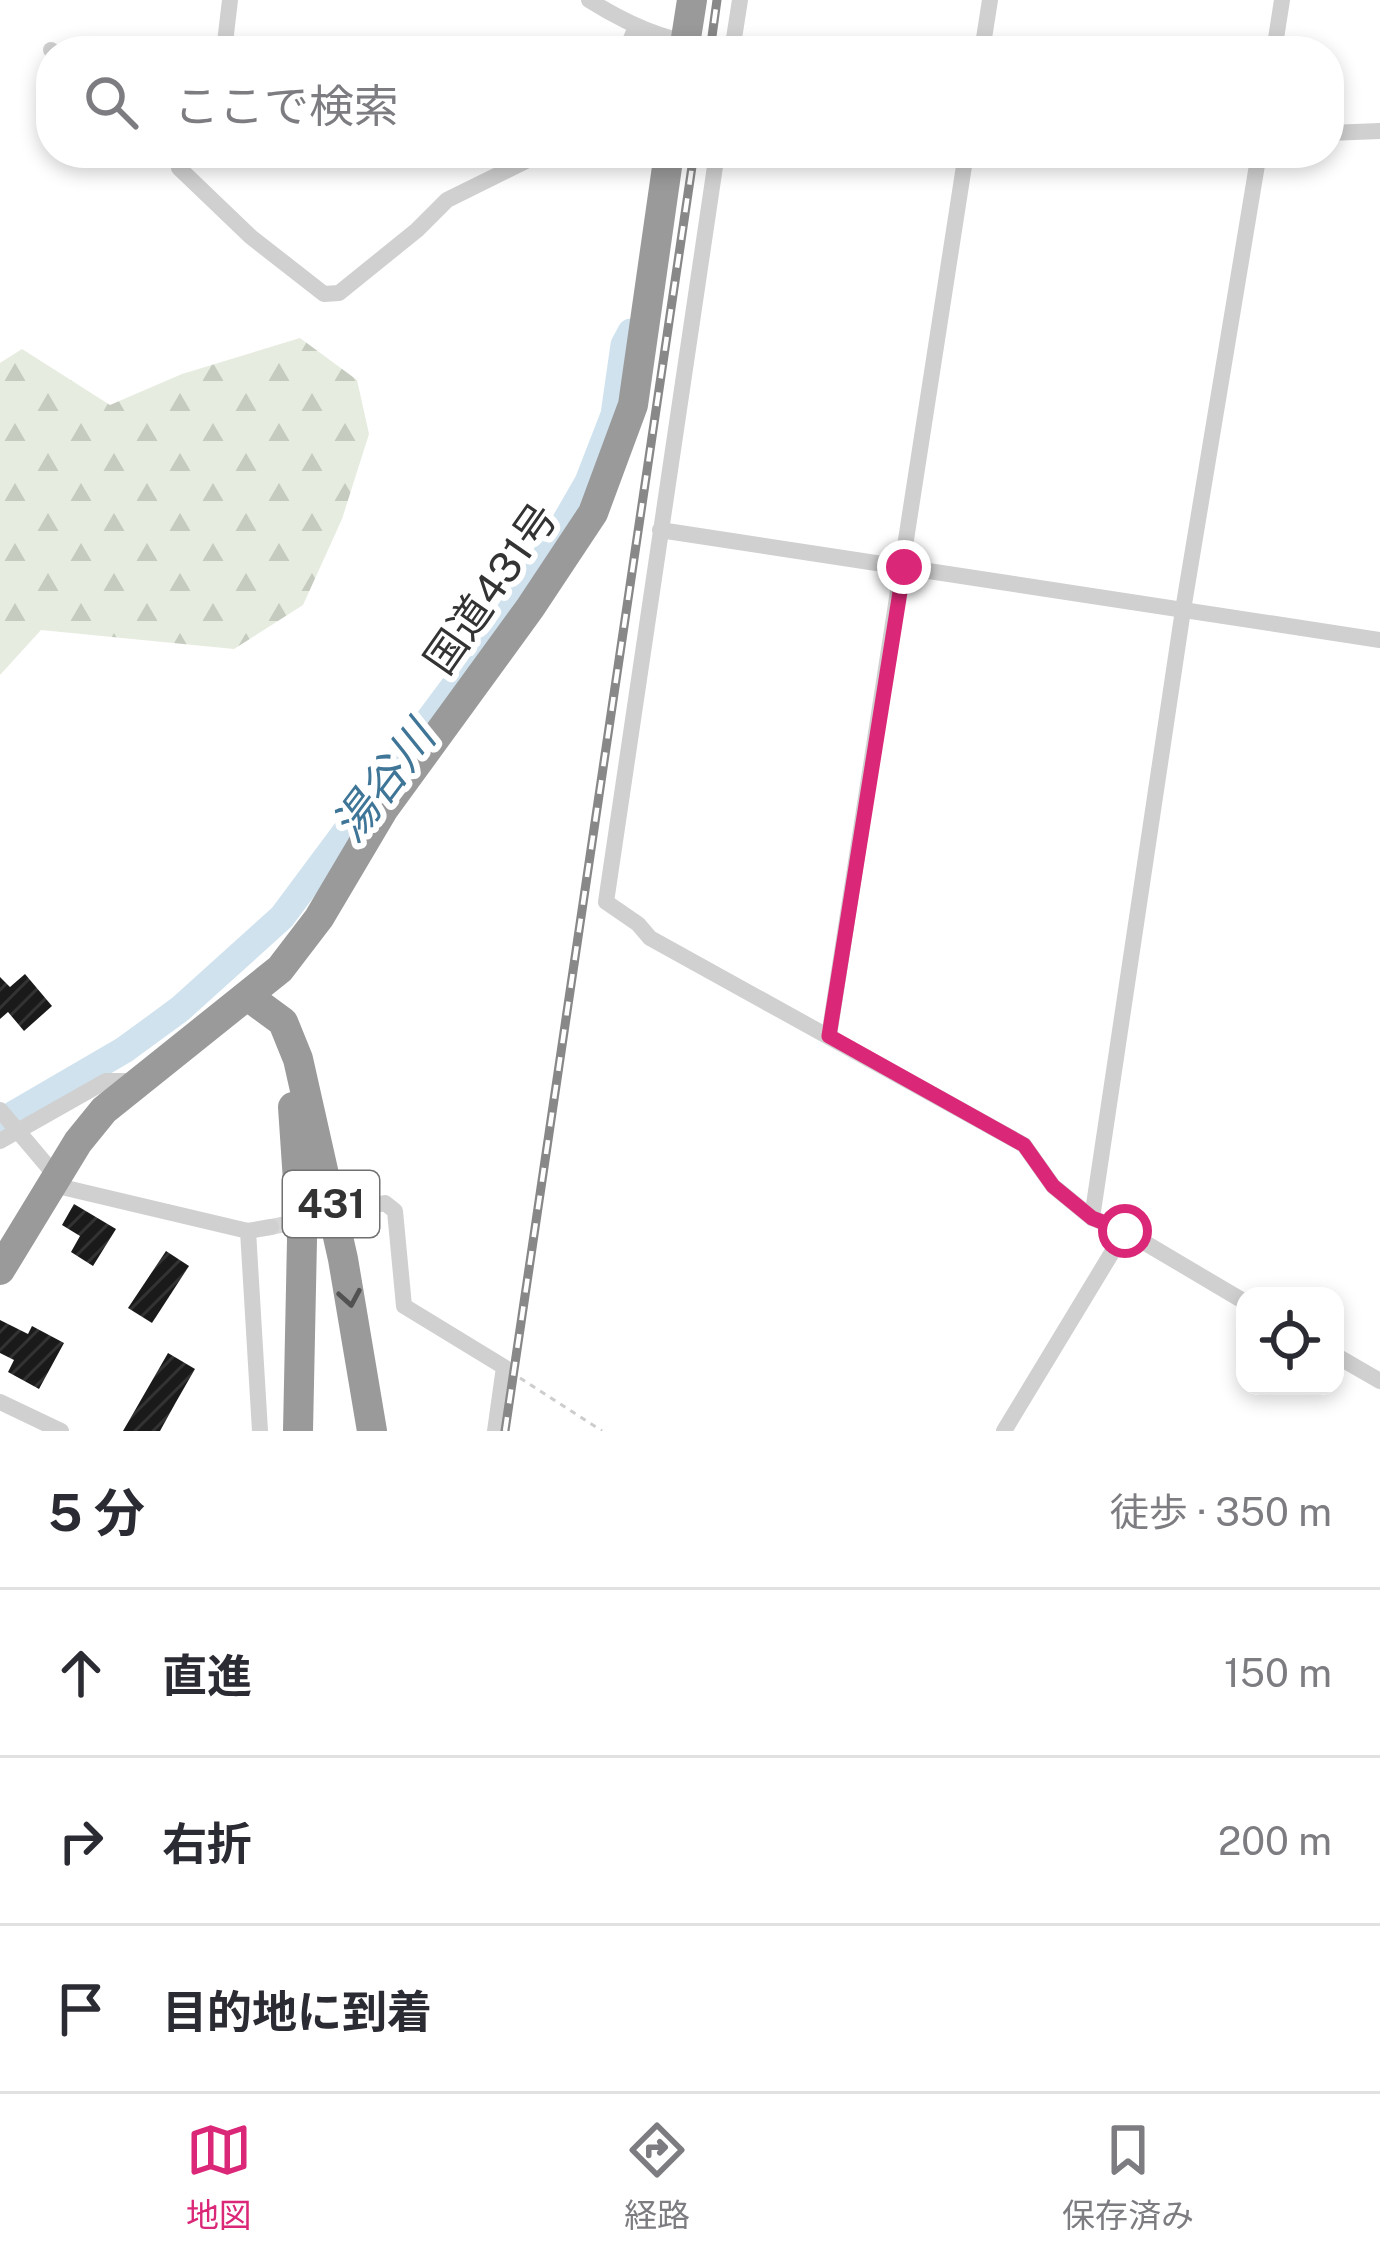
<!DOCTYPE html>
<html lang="ja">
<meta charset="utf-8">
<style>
:root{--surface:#fff;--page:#f7f7f7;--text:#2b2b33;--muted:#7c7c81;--line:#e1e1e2;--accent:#db2777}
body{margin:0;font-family:"Public Sans","Noto Sans JP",sans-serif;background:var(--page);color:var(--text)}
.controls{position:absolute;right:36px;bottom:36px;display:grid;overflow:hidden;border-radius:24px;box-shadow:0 6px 18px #0003}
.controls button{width:108px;height:108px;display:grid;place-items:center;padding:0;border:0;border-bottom:3px solid var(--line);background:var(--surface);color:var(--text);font:60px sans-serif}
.stop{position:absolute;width:36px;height:36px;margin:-27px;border:9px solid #db2777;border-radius:50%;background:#fff}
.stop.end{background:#db2777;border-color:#fff;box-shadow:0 3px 12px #0008}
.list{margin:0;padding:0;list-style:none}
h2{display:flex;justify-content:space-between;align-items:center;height:156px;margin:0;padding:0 48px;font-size:51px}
h2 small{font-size:39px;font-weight:400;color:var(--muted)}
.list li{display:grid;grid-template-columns:78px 1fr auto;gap:36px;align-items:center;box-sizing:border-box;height:168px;padding:0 48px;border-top:3px solid var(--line)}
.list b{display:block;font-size:45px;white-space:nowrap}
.list em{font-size:39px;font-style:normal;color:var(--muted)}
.icon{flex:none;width:66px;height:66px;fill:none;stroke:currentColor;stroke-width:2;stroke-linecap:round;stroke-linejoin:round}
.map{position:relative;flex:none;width:1380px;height:1431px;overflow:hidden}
.search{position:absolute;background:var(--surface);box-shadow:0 6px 18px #0003;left:36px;right:36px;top:36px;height:132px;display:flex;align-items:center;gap:30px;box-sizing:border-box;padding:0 42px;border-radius:48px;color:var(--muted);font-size:45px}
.sheet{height:660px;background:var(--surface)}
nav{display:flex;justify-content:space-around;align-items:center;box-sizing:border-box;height:168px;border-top:3px solid var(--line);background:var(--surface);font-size:33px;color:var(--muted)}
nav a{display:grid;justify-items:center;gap:6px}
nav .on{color:var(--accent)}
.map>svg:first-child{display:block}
.forest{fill:url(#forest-firs)}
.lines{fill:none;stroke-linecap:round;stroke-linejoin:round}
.river{stroke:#cfe2ee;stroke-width:27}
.building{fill:url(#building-hatch)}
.street-tunnel{stroke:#d6d6d6;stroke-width:16;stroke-dasharray:16 8;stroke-linecap:butt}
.path{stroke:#cdcdcd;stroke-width:3;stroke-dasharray:6 6;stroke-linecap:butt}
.street{stroke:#d0d0d0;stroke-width:16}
.highway{stroke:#9a9a9a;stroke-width:30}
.rail-casing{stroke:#888;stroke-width:9}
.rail{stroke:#fff;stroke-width:4.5;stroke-dasharray:14;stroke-linecap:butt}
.oneway{stroke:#525252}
.route{stroke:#db2777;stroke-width:15}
.labels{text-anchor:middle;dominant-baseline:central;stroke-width:12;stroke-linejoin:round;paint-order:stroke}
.shield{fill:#fff;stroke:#707070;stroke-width:3}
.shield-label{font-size:39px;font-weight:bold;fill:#333}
.street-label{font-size:42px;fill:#333;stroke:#fff}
.water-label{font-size:45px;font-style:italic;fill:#3f7597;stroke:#fff}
</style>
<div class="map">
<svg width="1380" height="1431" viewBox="0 0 1380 1431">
<defs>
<pattern id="forest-firs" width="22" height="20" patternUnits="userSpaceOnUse" patternTransform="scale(3)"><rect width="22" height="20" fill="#e6ecdf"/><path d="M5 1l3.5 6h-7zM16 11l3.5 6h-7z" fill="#c6cbc0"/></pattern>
<pattern id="building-hatch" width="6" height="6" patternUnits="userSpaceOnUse" patternTransform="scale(3)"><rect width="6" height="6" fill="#1a1a1a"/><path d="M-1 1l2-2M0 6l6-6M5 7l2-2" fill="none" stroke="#333"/></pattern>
</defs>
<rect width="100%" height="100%" fill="#fff"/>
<!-- forest -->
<path class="forest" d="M300,338l57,42 12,54 -27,85 -39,86 -69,44 -193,-19 -41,45v-312l22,-14 88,56 72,-31z"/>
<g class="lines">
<!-- river -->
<path class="river" d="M0,1122l124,-72 56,-41 102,-92 245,-329 61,-106 26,-67 10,-70 7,-13"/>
</g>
<!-- building -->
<g class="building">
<path d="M25,974l27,32 -28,25 -16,-19 -8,7v-42l10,10z"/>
<path d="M74,1204l42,25 -23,37 -22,-14 9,-16 -18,-11z"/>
<path d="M166,1251l23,15 -37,57 -24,-15z"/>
<path d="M0,1320l28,14 4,-8 32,17 -25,46 -31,-17 6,-12 -14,-7z"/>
<path d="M168,1353l27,16 -19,33 -16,29h-37z"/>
</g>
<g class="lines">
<!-- street-tunnel -->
<path class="street-tunnel" d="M271,1227l96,-20"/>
<!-- path -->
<path class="path" d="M520,1378l82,53"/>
<!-- street -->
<g class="street">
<path d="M589,0c49,31 90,45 148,51"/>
<path d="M51,50l1,1"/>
<path d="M224,51l6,-51"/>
<path d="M626,51l9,-22"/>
<path d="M732,51l8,-51"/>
<path d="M982,51l8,-51"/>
<path d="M1274,51l8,-51"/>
<path d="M1329,133l51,-2"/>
<path d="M185,153l-6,15 72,69 73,57 15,-1 78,-63 30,-30 95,-47"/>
<path d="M717,153l-111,749 32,22 12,14 374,207 29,41 39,32 33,13 120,71"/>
<path d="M660,530l720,110"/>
<path d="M829,1036l137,-883"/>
<path d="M0,1110l66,78 182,43 23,-4"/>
<path d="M0,1141l106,-60h28"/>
<path d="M367,1207l18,-4 10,8 9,95 100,61 -9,64"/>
<path d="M1092,1218l91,-608 76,-457"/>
<path d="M248,1231l12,200"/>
<path d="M1335,1355l45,26"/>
<path d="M0,1402l61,29"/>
<path d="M1004,1431l121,-200"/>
</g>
<!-- highway -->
<g class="highway">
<path d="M684,51l8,-51"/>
<path d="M249,997l34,25 15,37 45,200 29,172"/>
<path d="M293,1107l9,133 -4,191"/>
<path d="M0,1270l78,-128 26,-32 176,-141 39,-51 64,-108 147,-202 63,-95 40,-108 36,-252"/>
</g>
<!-- rail casing -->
<g class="rail-casing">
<g id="rail">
<path d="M710,51l7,-51"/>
<path d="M505,1431l189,-1278"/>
</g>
</g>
<!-- rail -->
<use href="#rail" class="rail"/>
</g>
<!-- one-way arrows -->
<defs><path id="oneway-chevron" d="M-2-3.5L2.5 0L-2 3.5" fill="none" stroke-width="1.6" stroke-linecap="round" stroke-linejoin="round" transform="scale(3)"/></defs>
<use class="oneway" href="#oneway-chevron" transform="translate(350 1298) rotate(80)"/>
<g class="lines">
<!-- route -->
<path class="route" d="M904,567l-75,469 195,109 29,41 39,32 33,13"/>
</g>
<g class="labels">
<!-- shield labels -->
<rect class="shield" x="283" y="1171" width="96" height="66" rx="9"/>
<g class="shield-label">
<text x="331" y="1204">431</text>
</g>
<!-- street labels -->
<g class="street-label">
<text transform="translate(490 588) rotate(-55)">国道431号</text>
</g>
<!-- water labels -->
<g class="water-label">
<text transform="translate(383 781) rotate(-53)">湯谷川</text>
</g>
</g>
</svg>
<div class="controls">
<button><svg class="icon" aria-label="locate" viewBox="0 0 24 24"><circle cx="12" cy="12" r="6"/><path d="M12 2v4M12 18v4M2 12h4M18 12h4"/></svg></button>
</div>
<div class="stop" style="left:1125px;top:1231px"></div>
<div class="stop end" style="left:904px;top:567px"></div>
<div class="search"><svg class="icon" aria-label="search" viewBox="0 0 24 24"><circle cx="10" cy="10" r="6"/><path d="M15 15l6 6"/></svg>ここで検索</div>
</div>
<section class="sheet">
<h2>5 分<small>徒歩 · 350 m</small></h2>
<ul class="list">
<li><svg class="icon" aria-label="ahead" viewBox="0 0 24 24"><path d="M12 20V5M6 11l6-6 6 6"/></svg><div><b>直進</b></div><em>150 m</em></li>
<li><svg class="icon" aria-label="right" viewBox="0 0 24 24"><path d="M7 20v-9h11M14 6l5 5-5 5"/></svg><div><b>右折</b></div><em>200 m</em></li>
<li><svg class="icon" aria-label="arrive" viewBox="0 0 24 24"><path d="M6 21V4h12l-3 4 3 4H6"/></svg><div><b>目的地に到着</b></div></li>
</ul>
</section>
<nav>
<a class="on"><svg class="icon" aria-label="map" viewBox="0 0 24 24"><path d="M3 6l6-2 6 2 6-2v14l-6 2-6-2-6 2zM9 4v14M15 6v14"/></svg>地図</a>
<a><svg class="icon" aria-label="directions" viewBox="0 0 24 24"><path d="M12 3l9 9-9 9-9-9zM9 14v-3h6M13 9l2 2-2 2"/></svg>経路</a>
<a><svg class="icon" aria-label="saved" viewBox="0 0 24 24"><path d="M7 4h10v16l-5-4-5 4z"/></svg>保存済み</a>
</nav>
